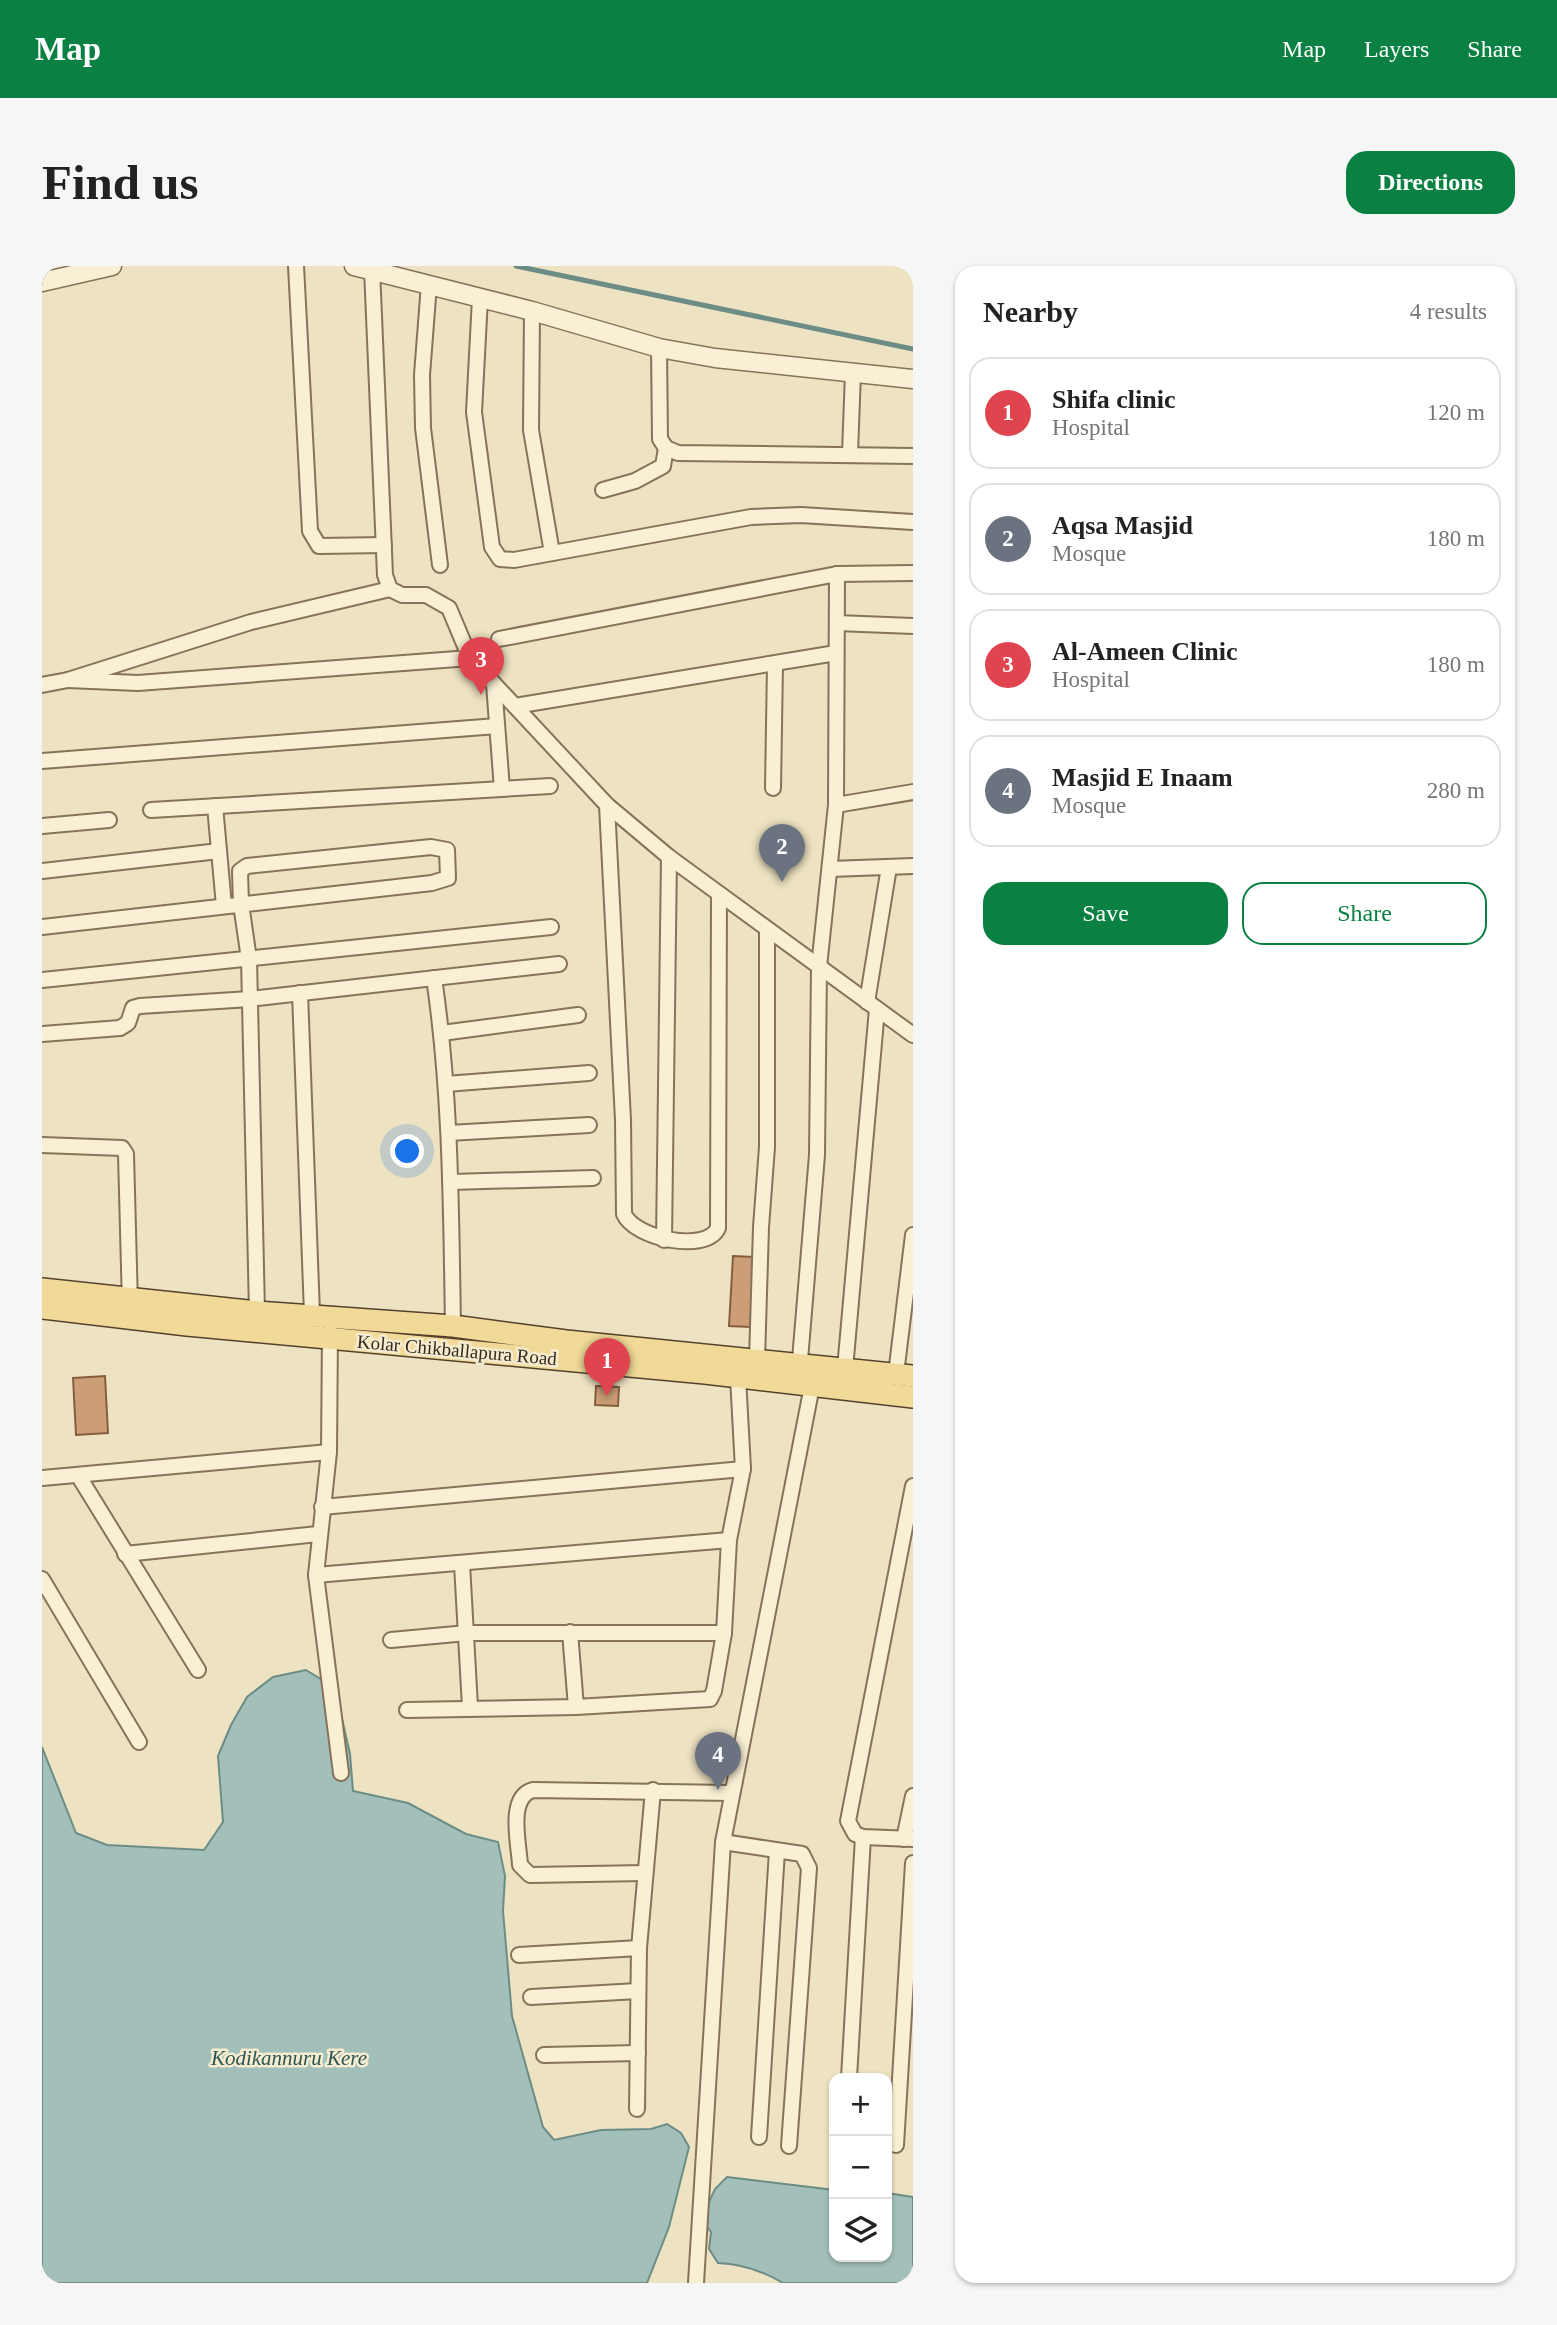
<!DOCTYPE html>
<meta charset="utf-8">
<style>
:root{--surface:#fff;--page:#f6f6f6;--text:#222;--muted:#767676;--line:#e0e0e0;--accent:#0b8043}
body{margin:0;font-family:Georgia,serif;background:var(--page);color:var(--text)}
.controls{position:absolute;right:21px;bottom:21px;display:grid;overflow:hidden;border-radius:14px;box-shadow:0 2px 5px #0004}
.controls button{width:63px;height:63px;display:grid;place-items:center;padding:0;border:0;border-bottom:2px solid var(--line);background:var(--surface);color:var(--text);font:35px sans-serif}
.you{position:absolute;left:366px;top:886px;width:24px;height:24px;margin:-18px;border:5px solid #fff;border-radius:50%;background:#1a73e8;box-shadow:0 0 0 10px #1a73e833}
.badge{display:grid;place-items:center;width:46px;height:46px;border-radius:50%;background:var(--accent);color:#fff;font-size:23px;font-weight:700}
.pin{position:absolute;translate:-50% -58px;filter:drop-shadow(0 2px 4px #0008)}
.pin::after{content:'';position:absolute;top:37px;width:24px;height:21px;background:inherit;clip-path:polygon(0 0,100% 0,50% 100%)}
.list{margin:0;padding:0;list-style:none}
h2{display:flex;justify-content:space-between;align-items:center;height:91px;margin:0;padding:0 28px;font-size:30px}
h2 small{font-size:23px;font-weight:400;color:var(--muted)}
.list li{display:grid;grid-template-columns:46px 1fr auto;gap:21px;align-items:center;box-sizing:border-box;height:112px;margin:0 14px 14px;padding:0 14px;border:2px solid var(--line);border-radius:21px}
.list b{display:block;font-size:26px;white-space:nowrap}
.list p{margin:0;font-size:23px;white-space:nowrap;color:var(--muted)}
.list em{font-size:23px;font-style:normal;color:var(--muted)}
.actions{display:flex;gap:14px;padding:21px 28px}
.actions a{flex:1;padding:16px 0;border:2px solid var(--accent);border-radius:21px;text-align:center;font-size:24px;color:var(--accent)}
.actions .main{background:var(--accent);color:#fff}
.icon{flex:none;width:38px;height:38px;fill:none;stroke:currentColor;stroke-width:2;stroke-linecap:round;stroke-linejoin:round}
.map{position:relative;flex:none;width:871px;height:2017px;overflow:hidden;border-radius:21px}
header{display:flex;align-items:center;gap:42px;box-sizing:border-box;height:98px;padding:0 35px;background:var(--accent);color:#fff}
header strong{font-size:33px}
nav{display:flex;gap:38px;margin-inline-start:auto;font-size:24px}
.intro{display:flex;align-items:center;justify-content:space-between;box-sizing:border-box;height:168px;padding:0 42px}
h1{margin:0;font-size:49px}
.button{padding:18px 32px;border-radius:21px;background:var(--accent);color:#fff;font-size:24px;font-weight:700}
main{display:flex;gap:42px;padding:0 42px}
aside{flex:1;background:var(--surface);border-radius:21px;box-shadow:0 2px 5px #0004}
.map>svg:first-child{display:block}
.water{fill:#a3bfb9;stroke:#6b8d86;stroke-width:2}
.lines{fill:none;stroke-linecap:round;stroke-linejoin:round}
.stream{stroke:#6b8d86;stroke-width:5}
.building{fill:#cb9e77;stroke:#855e3f;stroke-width:2}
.minor-casing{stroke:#867359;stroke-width:18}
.tertiary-casing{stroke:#867359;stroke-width:21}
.primary-casing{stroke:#54412d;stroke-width:24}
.minor{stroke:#f8efd4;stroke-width:14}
.tertiary{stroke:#f8efd4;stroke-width:18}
.primary{stroke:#f1da98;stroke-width:21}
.labels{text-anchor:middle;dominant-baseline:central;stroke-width:5;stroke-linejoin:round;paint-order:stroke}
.street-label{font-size:19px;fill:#362a1d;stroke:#f5ecd0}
.water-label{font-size:21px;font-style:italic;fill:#2c5655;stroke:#f5ecd0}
</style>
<header>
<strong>Map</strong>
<nav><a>Map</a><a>Layers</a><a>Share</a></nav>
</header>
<div class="intro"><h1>Find us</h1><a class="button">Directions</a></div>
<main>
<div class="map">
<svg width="871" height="2017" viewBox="0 0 871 2017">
<rect width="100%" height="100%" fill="#ede2c1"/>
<!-- water -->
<g class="water">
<path d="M264,1404l29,18 15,66 3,37 55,12 58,31 32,8 7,34 -2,35 9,105 31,111 11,13 47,-10 50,-1 16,-5 14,9 8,14 -20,80 -22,56h-605v-536l34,86 31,12 97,5 19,-28 -5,-66 13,-31 16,-28 26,-20z"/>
<path d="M685,1911l107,13v67h53v-64l26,4v86h-130c-20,-12 -42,-19 -65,-20l-9,-14 2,-17 -10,-13 14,-30z"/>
</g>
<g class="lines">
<!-- stream -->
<path class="stream" d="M474,0l397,83"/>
</g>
<!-- building -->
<g class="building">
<path d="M691,990l21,1 -4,70 -21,-1z"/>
<path d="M63,1110l3,57 -32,2 -3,-57z"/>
<path d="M554,1120l23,1 -1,19 -23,-1z"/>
</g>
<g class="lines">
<!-- minor casing -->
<g class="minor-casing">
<g id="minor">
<path d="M254,0l14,265 9,15 65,-1"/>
<path d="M330,3l13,306 5,14 12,6h24l23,13 21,50 137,147 62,52 244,178"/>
<path d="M387,18l-7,91 1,53 17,137"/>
<path d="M438,32l-6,114 18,135 8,12 14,1 237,-43 50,-2 112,7"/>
<path d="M490,45l-1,119 21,123"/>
<path d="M617,82l1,91 6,9 12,5 235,3"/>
<path d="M808,187l3,-80"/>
<path d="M561,224l32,-9 28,-15 3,-18"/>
<path d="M795,357l76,3"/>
<path d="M457,373l338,-65 76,-1"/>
<path d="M26,414l70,3 332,-25"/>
<path d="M452,418l8,105"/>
<path d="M0,419l26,-5 183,-58 139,-33"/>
<path d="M473,440l321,-53"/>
<path d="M0,495l455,-35"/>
<path d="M731,522l2,-123"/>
<path d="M565,539l16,315 1,94c10,24 82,40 94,14l1,-334"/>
<path d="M794,539l77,-13"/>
<path d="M173,540l9,100"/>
<path d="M109,544l399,-24"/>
<path d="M0,560l67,-6"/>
<path d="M788,603l83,-3"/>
<path d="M0,605l177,-20"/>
<path d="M0,661l390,-44 16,-5 -1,-28 -16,-3 -184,19 -7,5 1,33 8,55 8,353"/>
<path d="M392,712c17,115 17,232 19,348"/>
<path d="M0,714l509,-53"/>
<path d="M258,727l12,321"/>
<path d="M825,736l22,-135"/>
<path d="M400,767l136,-18"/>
<path d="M0,768l78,-6 8,-5 5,-15 7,-2 110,-7 309,-35"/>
<path d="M404,818l143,-11"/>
<path d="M407,867l140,-8"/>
<path d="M0,879l80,3 4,6 4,152"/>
<path d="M409,916l142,-4"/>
<path d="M622,974l5,-383"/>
<path d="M288,1066l-1,120 -13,123 25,198"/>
<path d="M715,1094l4,-133 6,-80v-218"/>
<path d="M803,1103l32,-360"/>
<path d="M757,1106l18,-217 2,-188 17,-162 1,-231"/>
<path d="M854,1108l17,-139"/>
<path d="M36,1209l120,195"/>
<path d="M0,1212l287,-26"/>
<path d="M871,1220l-65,335 7,13 8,3 50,2"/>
<path d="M280,1241l421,-38"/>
<path d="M83,1288l193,-20"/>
<path d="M420,1298l8,143"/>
<path d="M274,1309l413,-35"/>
<path d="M0,1313l97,163"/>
<path d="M528,1366l6,75"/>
<path d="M349,1374l76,-7h257"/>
<path d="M365,1444l169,-3 134,-8 4,-8 10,-58 5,-93 14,-71 -5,-92"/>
<path d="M862,1573l9,-43"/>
<path d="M681,1576l79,12 7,14 -20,278"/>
<path d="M603,1607l-115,2 -10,-10c-1,-21 -13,-68 13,-75l198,3"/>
<path d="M477,1689l120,-7"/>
<path d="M489,1731l107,-6"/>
<path d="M502,1789l94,-2"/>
<path d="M807,1812l14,-241"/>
<path d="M595,1843l2,-161 14,-158"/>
<path d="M717,1871l18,-286"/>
<path d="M854,1879l17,-282"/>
<path d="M654,2017l27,-441 89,-456"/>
</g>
</g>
<!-- tertiary casing -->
<g class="tertiary-casing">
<g id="tertiary">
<path d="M312,0l178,45 127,37 56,10 198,21"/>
<path d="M0,16l70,-16"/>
</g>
</g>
<!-- primary casing -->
<g class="primary-casing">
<g id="primary">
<path d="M0,1023l215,23 196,14 113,15 347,35"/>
<path d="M0,1042l145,17 518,48 208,24"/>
</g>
</g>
<!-- minor -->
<use href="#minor" class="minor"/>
<!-- tertiary -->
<use href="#tertiary" class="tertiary"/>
<!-- primary -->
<use href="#primary" class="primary"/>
</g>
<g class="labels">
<!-- street labels -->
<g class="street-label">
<text transform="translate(415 1084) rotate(5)">Kolar Chikballapura Road</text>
</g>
<!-- water labels -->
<g class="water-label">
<text x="247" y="1792">Kodikannuru Kere</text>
</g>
</g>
</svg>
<div class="controls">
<button>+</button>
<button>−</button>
<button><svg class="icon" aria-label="layers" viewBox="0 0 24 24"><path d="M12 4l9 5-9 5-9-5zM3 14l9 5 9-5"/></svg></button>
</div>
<div class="you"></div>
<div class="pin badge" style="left:565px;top:1130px;background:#e0444e">1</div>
<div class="pin badge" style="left:740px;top:616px;background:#6b7280">2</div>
<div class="pin badge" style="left:439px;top:429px;background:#e0444e">3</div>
<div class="pin badge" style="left:676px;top:1524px;background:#6b7280">4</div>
</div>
<aside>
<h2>Nearby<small>4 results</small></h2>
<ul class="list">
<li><span class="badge" style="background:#e0444e">1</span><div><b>Shifa clinic</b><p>Hospital</p></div><em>120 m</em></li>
<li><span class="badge" style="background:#6b7280">2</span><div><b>Aqsa Masjid</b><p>Mosque</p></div><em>180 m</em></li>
<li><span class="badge" style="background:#e0444e">3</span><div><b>Al-Ameen Clinic</b><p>Hospital</p></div><em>180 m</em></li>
<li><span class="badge" style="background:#6b7280">4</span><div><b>Masjid E Inaam</b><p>Mosque</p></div><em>280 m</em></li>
</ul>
<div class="actions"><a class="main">Save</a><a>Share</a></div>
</aside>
</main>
